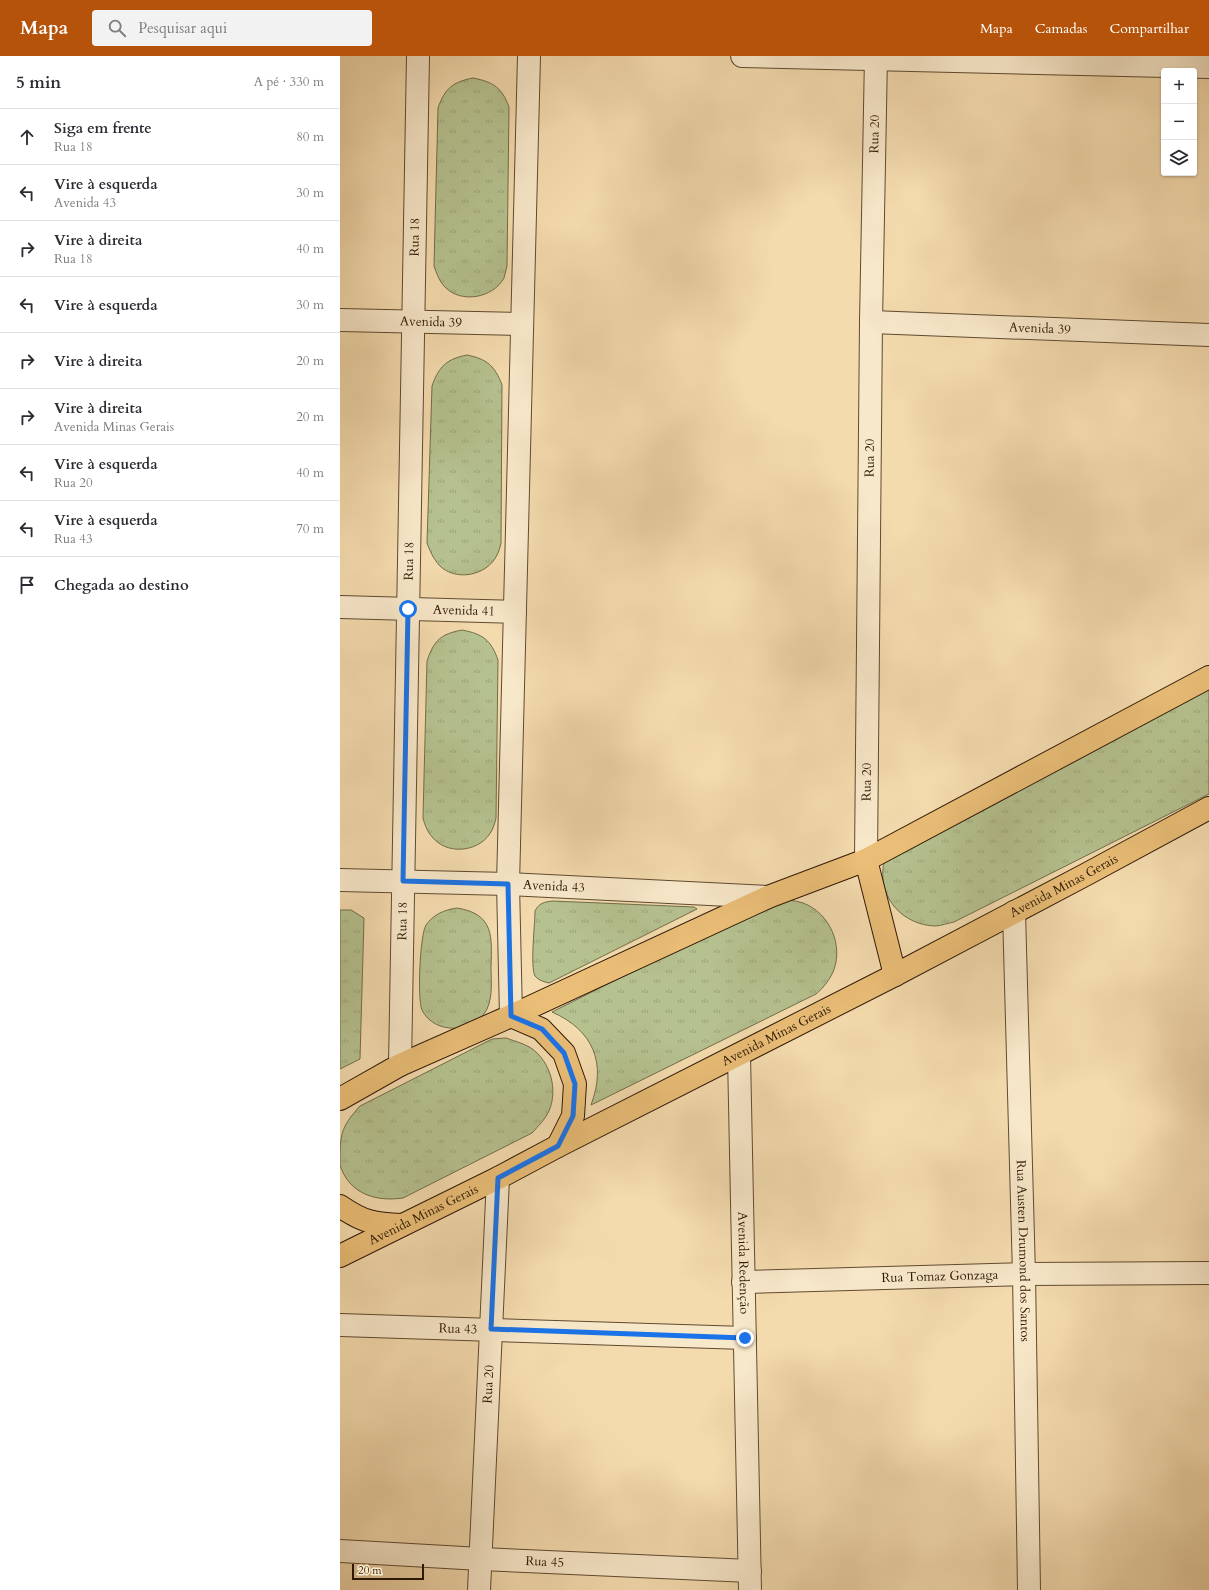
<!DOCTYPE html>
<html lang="pt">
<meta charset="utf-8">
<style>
:root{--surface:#fff;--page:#f2f2f3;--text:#2b2b33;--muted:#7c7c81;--line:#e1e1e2;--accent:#b45309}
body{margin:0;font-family:Cardo,serif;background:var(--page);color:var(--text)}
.controls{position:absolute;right:12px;top:12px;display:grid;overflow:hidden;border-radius:4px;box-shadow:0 1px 3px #0004}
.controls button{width:36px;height:36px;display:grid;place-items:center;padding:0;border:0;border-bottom:1px solid var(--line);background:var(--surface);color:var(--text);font:20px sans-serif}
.scale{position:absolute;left:12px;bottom:10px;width:72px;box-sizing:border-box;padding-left:4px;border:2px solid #2e1906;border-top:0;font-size:11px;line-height:14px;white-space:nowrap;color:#2e1906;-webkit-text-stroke:3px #f8e8ca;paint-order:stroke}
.stop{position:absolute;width:12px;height:12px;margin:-9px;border:3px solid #1a73e8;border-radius:50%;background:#fff}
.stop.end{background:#1a73e8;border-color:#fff;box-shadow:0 1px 4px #0008}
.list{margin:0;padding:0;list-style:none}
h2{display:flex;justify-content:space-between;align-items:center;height:52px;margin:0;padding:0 16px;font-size:17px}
h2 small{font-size:13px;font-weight:400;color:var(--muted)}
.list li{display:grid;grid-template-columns:26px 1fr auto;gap:12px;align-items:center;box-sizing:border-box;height:56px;padding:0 16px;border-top:1px solid var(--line)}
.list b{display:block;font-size:15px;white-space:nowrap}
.list p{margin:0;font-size:13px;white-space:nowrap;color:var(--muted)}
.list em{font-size:13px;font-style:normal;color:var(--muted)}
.icon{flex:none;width:22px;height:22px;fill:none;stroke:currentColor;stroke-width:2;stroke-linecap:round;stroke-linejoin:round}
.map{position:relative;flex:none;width:869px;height:1534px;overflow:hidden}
header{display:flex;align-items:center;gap:24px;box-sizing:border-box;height:56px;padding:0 20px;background:var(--accent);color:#fff}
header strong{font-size:19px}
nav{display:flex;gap:22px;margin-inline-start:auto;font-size:14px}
.search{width:280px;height:36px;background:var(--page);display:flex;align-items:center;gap:10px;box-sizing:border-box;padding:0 14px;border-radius:4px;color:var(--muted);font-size:15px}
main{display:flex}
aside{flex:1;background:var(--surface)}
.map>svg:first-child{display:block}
.grass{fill:url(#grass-tufts);stroke:#726d4a}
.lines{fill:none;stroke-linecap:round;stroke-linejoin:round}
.minor-casing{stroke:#604a30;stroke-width:24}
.major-casing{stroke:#2e1906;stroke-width:24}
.minor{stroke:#f8e8ca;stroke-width:22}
.major{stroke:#eabe77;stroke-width:22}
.route{stroke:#1a73e8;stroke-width:5}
.labels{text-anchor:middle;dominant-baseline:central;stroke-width:3;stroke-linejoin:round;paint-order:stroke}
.street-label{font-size:13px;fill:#2e1906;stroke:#f8e8ca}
</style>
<header>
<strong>Mapa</strong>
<div class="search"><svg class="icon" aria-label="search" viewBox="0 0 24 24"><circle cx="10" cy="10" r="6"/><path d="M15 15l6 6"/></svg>Pesquisar aqui</div>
<nav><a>Mapa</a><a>Camadas</a><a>Compartilhar</a></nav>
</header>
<main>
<aside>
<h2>5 min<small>A pé · 330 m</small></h2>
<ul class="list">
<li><svg class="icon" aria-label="ahead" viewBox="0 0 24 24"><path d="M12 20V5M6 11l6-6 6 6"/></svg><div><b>Siga em frente</b><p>Rua 18</p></div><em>80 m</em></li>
<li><svg class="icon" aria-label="left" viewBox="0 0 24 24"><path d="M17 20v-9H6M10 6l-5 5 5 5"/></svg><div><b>Vire à esquerda</b><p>Avenida 43</p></div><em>30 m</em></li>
<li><svg class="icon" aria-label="right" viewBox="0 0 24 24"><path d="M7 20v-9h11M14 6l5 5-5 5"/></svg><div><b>Vire à direita</b><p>Rua 18</p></div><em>40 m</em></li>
<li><svg class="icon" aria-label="left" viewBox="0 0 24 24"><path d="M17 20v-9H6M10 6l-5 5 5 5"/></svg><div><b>Vire à esquerda</b></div><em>30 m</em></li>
<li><svg class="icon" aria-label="right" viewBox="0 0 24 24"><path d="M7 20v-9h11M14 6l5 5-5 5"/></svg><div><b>Vire à direita</b></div><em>20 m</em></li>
<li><svg class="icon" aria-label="right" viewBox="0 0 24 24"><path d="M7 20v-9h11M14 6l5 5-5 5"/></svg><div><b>Vire à direita</b><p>Avenida Minas Gerais</p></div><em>20 m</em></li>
<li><svg class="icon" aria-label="left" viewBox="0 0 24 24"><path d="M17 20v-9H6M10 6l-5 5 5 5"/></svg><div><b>Vire à esquerda</b><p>Rua 20</p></div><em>40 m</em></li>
<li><svg class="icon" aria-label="left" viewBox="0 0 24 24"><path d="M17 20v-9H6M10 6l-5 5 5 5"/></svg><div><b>Vire à esquerda</b><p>Rua 43</p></div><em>70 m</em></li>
<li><svg class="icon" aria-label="arrive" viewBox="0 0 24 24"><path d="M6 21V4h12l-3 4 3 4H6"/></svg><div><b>Chegada ao destino</b></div></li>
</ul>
</aside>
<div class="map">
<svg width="869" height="1534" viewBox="0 0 869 1534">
<defs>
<pattern id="grass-tufts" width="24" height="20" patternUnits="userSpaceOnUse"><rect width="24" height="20" fill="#b5c18f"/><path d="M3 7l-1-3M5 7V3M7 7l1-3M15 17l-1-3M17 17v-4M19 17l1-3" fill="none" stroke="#9ca57a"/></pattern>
</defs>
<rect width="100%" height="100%" fill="#f4dbae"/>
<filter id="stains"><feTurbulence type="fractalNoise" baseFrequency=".005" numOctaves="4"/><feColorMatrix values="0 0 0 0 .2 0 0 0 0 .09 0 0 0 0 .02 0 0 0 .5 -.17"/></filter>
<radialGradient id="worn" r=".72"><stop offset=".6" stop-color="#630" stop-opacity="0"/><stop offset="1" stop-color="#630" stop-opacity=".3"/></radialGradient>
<!-- grass -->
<g class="grass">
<path d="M133,22c21,4 29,10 36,29l-2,159c-1,4 -2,8 -3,12 -11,20 -43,26 -59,9 -6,-6 -8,-13 -11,-21l4,-158c7,-20 15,-26 35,-30z"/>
<path d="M127,299c20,4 28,11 35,30l-1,158c-1,4 -2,9 -4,12 -10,21 -42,27 -58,10 -6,-7 -9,-14 -12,-22l5,-157c7,-20 15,-27 35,-31z"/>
<path d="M122,574c21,4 29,10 36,30l-2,158c-1,4 -2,8 -4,12 -10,21 -42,26 -58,9 -6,-6 -9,-13 -11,-21l4,-157c7,-21 14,-27 35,-31z"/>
<path d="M869,626v112l-255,128c-6,1 -13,4 -19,4 -31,-1 -55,-26 -52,-57 0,-6 4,-13 6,-18z"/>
<path d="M435,844c10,0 19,0 28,3 27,10 41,43 30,69 -4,9 -10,16 -17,22l-225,111c16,-42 2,-75 -39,-93z"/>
<path d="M213,845l141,6 3,2 -148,74c-5,-1 -11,-3 -14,-7 -5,-10 0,-51 0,-65 4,-8 9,-9 18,-10z"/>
<path d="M117,852c37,6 35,28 34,59 0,14 2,29 -4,42 -12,25 -53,26 -65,1 -5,-11 -2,-75 4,-85 8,-11 18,-15 31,-17z"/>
<path d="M0,854h11l13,8 -4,141 -20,10z"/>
<path d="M166,982c8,3 17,5 25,10 20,14 27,42 18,63 -4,9 -11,15 -17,22l-129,65c-27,4 -54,-4 -63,-33 0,-30 0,-37 20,-59l132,-67z"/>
</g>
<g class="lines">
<!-- minor casing -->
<g class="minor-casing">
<g id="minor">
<path d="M402,0l467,11"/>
<path id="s1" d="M0,264l182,4"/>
<path id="s2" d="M531,266l338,13"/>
<path id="s3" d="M0,551l175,5"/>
<path id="s4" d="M526,804l5,-538 5,-266"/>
<path id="s5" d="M0,824l168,4 260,13"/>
<path id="s6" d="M674,856l10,362 5,316"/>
<path d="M171,960l-3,-132 21,-828"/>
<path id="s7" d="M399,999l11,535"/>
<path id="s8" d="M60,1009l18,-1009"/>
<path id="s9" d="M403,1226l281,-8 185,-1"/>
<path id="s10" d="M0,1269l405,13"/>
<path id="s11" d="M0,1495l141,8 269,12"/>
<path id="s12" d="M139,1534l19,-412"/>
</g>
</g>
<!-- major casing -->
<g class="major-casing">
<g id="major">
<path d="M526,804l29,115"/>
<path d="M171,960l30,13 23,24 11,31 -2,32 -15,30"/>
<path d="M0,1043l60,-34 111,-49 257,-119 98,-37 343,-183"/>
<path d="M0,1150c23,16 34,18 62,19"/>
<path id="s13" d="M0,1200l158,-78 60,-32 337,-171 190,-100 124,-67"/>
</g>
</g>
<!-- minor -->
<use href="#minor" class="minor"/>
<!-- major -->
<use href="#major" class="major"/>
</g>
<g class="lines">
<!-- route -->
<path class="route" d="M68,553l-5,272 105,3 3,132 31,13 22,24 11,31 -2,32 -15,30 -60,32 -7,151 254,9"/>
</g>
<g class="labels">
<!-- street labels -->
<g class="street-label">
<text stroke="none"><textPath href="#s4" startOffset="726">Rua 20</textPath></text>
<text stroke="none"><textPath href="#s8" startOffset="828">Rua 18</textPath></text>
<text stroke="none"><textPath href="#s1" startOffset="91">Avenida 39</textPath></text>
<text stroke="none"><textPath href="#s2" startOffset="169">Avenida 39</textPath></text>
<text stroke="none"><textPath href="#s4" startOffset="402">Rua 20</textPath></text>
<text stroke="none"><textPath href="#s8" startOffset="504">Rua 18</textPath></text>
<text stroke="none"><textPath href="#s3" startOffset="124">Avenida 41</textPath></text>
<text stroke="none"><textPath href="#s4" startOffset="78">Rua 20</textPath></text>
<text stroke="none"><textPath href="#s5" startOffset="214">Avenida 43</textPath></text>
<text stroke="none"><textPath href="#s13" startOffset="813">Avenida Minas Gerais</textPath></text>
<text stroke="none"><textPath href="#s8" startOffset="144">Rua 18</textPath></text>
<text stroke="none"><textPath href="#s13" startOffset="489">Avenida Minas Gerais</textPath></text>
<text stroke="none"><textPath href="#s13" startOffset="93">Avenida Minas Gerais</textPath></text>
<text stroke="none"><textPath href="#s6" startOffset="339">Rua Austen Drumond dos Santos</textPath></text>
<text stroke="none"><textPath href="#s7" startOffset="208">Avenida Redenção</textPath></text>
<text stroke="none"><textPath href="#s9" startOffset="197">Rua Tomaz Gonzaga</textPath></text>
<text stroke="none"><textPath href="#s10" startOffset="118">Rua 43</textPath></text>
<text stroke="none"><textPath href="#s12" startOffset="206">Rua 20</textPath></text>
<text stroke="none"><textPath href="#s11" startOffset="205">Rua 45</textPath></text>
</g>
</g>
<rect width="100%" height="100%" filter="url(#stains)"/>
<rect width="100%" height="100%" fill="url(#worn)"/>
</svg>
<div class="controls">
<button>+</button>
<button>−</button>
<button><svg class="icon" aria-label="layers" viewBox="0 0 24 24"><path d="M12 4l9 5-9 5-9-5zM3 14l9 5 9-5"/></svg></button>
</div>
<div class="scale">20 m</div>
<div class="stop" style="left:68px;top:553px"></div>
<div class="stop end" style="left:405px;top:1282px"></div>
</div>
</main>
